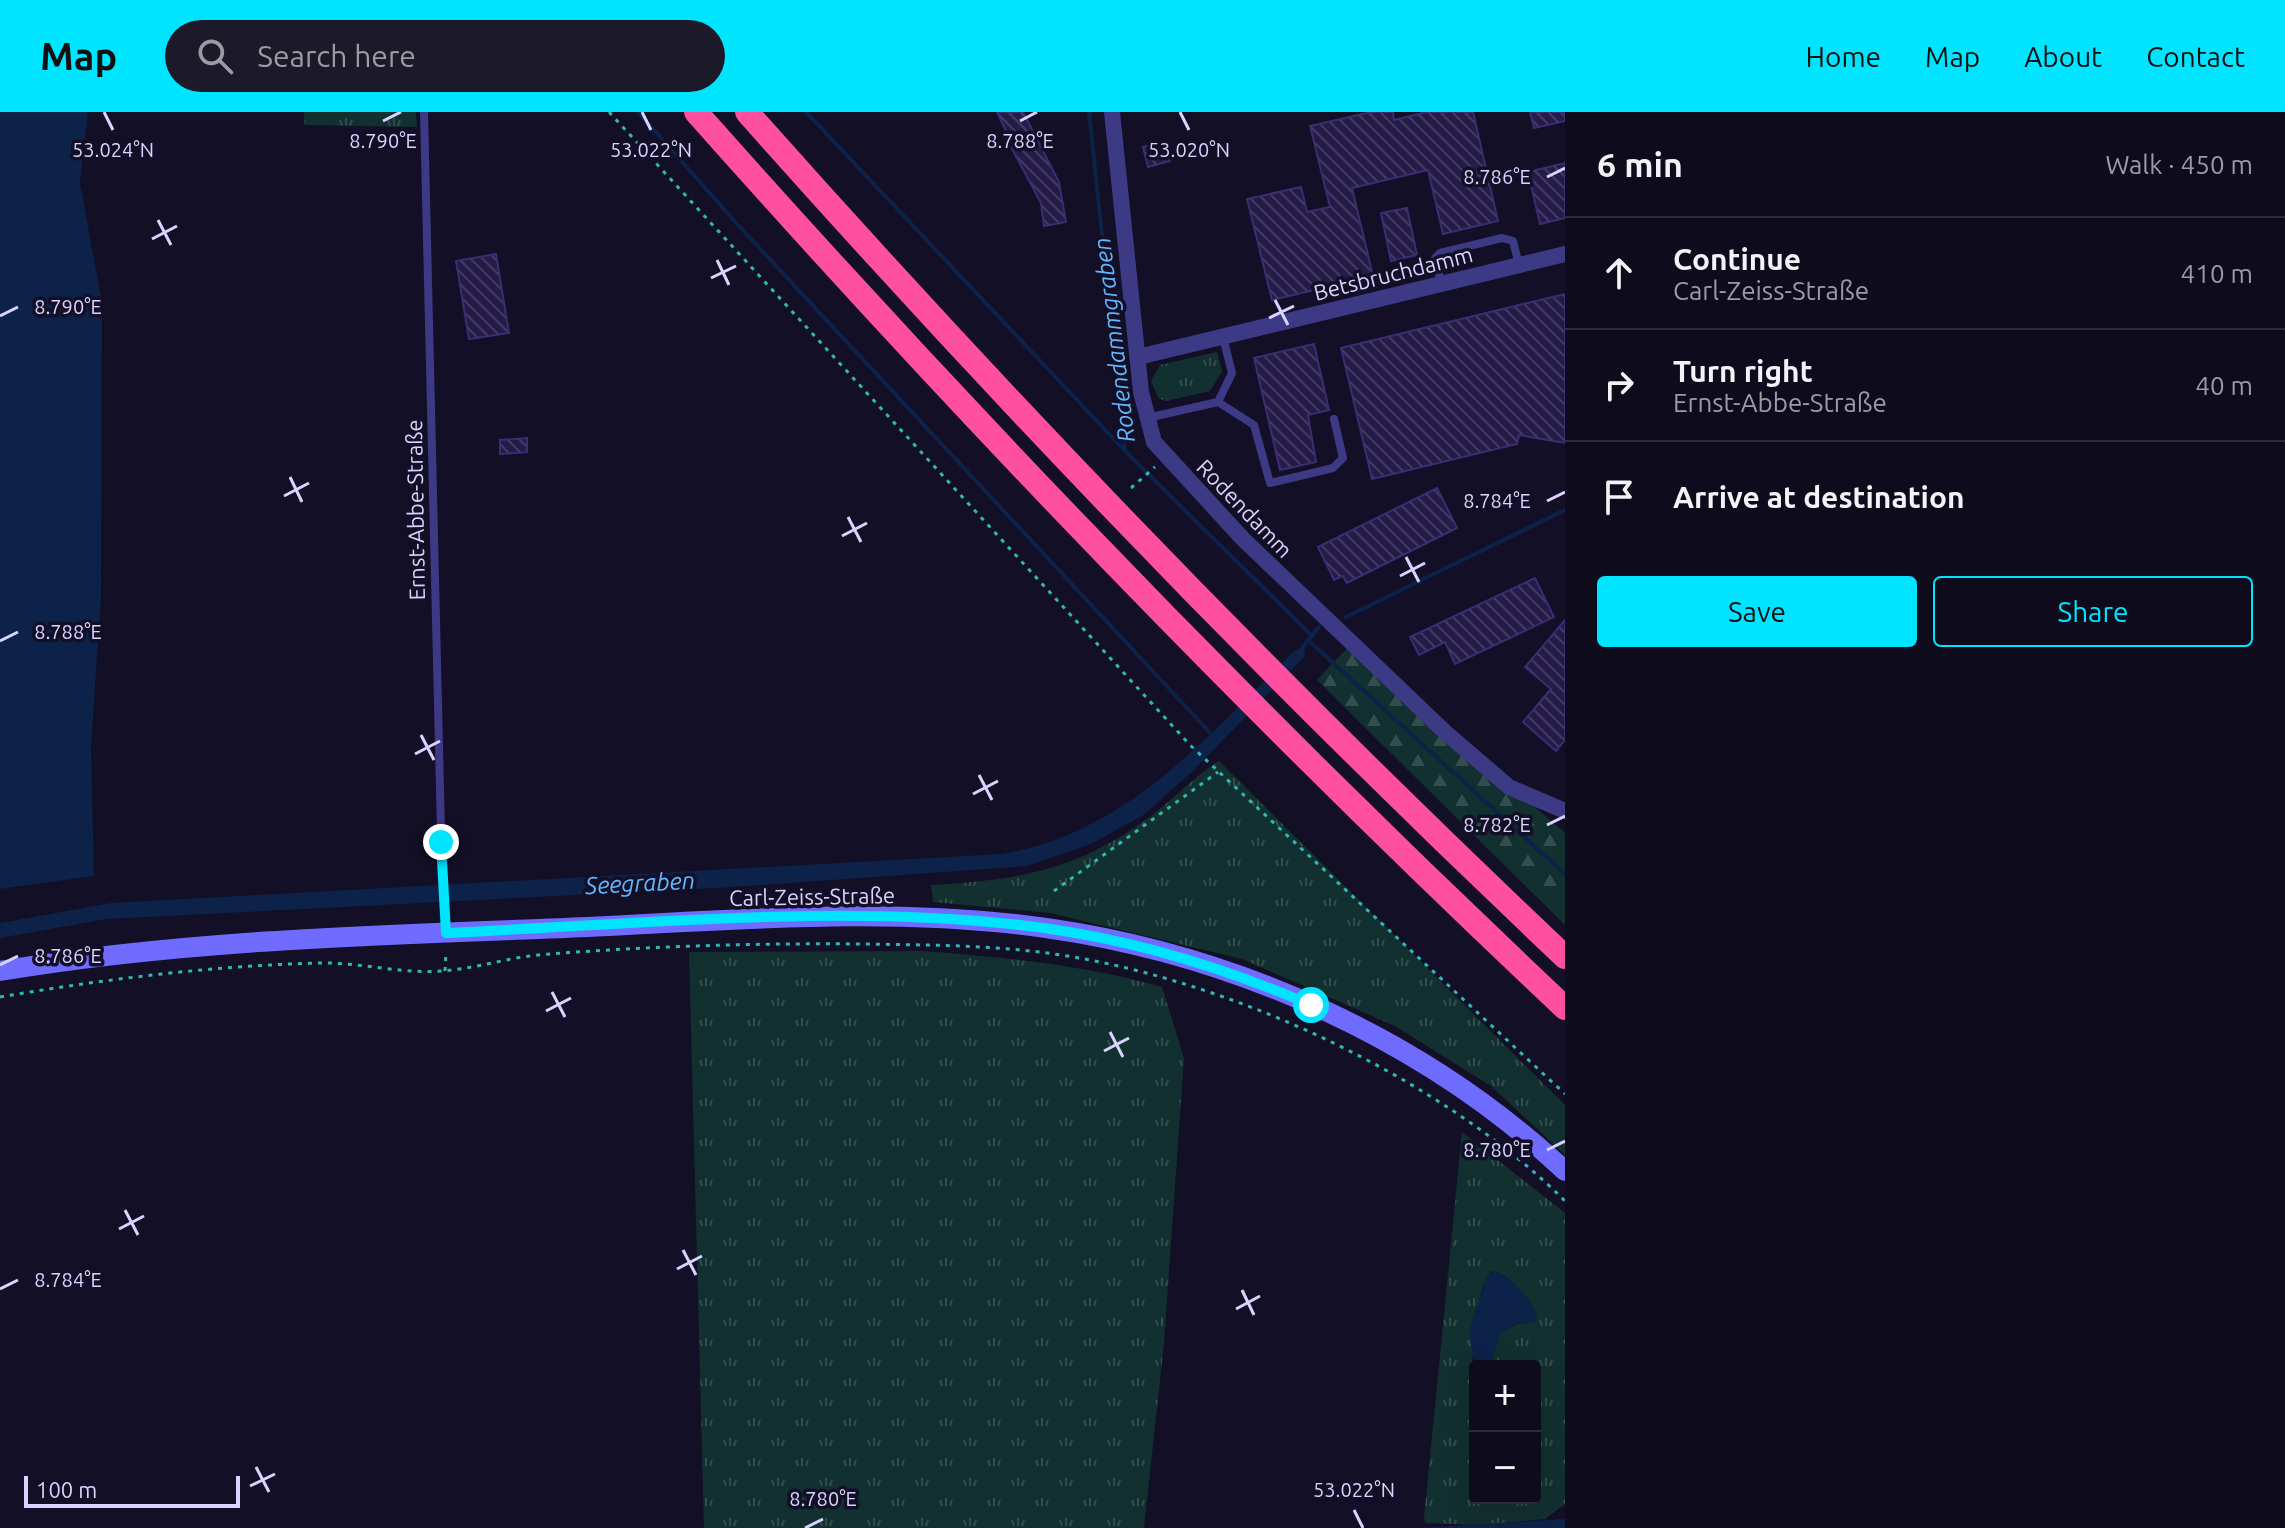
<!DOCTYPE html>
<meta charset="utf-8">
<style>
:root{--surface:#0e0b1c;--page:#1c1929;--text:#f1f3f6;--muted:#9b9ba3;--line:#2e2b3b;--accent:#00e5ff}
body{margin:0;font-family:Ubuntu,sans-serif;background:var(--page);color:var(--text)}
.controls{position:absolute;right:24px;bottom:24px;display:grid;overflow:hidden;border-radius:8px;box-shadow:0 8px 32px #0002}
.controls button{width:72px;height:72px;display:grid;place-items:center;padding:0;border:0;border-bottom:2px solid var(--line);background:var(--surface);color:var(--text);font:40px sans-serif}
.scale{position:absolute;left:24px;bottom:20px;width:216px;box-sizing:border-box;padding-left:8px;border:4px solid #d9d4ff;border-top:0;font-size:22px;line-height:28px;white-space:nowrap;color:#d9d4ff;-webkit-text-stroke:6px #130f26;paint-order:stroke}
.stop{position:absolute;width:24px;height:24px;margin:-18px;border:6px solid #00e5ff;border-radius:50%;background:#fff}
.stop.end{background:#00e5ff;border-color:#fff;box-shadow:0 2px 8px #0008}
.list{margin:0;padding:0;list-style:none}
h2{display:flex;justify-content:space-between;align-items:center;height:104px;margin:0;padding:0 32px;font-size:34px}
h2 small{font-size:26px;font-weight:400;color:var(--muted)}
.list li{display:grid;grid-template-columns:52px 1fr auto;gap:24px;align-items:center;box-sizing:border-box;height:112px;padding:0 32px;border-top:2px solid var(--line)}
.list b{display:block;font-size:30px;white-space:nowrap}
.list p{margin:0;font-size:26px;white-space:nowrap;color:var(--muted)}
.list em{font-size:26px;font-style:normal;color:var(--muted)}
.actions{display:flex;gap:16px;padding:24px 32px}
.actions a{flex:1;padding:18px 0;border:2px solid var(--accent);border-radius:8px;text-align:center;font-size:28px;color:var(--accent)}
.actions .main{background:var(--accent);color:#111}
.icon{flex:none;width:44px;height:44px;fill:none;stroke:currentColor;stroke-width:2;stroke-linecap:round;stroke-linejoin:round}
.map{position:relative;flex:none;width:1565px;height:1416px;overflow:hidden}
header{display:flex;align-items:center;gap:48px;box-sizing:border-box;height:112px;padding:0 40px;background:var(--accent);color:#111}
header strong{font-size:38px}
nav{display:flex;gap:44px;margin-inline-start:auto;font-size:28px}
.search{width:560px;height:72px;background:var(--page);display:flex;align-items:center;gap:20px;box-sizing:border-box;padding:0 28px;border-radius:44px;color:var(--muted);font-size:30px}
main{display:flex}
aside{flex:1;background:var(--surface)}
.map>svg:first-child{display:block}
.grass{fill:url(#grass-tufts);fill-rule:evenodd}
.forest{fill:url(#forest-firs)}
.water{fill:#0c2248}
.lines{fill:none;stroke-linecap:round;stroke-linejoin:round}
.stream{stroke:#0c2248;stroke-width:4}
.building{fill:url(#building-back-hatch);stroke:#3b2d73;stroke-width:2}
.path{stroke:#2fb8b0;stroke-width:3;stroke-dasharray:4 6;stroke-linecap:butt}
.service{stroke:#3d3a85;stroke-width:8}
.minor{stroke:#3d3a85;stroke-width:16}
.secondary{stroke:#6f6bff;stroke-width:20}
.motorway{stroke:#ff4fa3;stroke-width:24}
.route{stroke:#00e5ff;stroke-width:10}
.ticks{fill:none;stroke:#d9d4ff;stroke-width:3}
.labels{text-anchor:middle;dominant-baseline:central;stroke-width:7;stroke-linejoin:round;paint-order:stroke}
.street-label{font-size:22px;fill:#d9d4ff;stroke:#130f26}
.water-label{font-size:24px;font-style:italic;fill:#62b6ff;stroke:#130f26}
.ticks-label{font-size:20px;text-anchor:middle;fill:#d9d4ff;stroke:#130f26;stroke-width:7;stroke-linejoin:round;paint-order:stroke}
</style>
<header>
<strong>Map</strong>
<div class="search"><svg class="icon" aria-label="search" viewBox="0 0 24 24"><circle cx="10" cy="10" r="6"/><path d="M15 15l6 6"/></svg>Search here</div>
<nav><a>Home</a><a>Map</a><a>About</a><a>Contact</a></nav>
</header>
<main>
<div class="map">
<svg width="1565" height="1416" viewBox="0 0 1565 1416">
<defs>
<pattern id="grass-tufts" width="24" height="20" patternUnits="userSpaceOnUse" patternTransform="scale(2)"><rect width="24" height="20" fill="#12302f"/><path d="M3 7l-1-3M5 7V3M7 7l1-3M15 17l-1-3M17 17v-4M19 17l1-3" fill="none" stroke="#344d4e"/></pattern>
<pattern id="forest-firs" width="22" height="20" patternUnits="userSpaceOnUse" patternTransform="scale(2)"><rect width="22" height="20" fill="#12302f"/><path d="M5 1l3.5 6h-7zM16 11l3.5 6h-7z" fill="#344d4e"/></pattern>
<pattern id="building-back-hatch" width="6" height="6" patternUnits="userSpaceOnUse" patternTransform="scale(2)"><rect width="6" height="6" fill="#241b47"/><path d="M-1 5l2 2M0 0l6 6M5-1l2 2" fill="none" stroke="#433b63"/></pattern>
</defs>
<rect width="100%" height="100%" fill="#130f26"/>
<!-- grass -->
<g class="grass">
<path d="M304,0h112l1,15 -113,-2z"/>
<path d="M1217,240l5,19 -12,20 -44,10 -8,-3 -7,-17 9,-16z"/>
<path d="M1219,649l346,344v50l-74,-69 -96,-60 -153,-67 -192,-46 -117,-11 -2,-17c89,-6 142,-13 216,-66 25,-18 45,-41 72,-58z"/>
<path d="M922,839c82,6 161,14 240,36l22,71 -20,285 -20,185h-440l-15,-576z"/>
<path d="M1462,1020l103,81v291l-20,15 -63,6 -57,-2 -1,-5zM1492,1159c22,3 35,31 44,50l-19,3 -17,9 -10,33h45v132h-60c0,-49 -13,-194 17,-227z"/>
</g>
<!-- forest -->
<path class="forest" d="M1348,535l217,186v92l-248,-245z"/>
<!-- water -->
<g class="water">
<path d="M0,0h88l-8,71 22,120 -1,294 -10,149 3,130 -94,13z"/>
<path d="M1304,533l1,11 -114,117 -49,43 -51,28 -64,22 -293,21 -627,32 -107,19v-15l111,-20 890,-49c123,-19 208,-118 292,-202z"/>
<path d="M1493,1159c15,2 45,33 44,50l-20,3 -17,9 -10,33 -15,1 -6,-37 18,-53z"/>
<path d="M1565,1407v9h-148z"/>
</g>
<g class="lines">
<!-- stream -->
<g class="stream">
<path d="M638,0l100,113 476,512"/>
<path d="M806,0l319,339"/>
<path d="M1089,0l36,339 187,185"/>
<path d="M1346,505l219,-107"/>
<path d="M1308,528l257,234"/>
<path d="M1303,535l16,-20"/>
</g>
</g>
<!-- building -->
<g class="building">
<path d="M997,0h26l36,70 7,40 -22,4 -3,-23 -37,-69 3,-1z"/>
<path d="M1371,0h22l1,8 33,-8h46l25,109 -55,13 -15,-64 -76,18 21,88 -101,24 -25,-101 54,-12 6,25 23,-5 -20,-81z"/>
<path d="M1530,0h35v9l-31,7z"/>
<path d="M1165,29l5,20 -22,6 -5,-20z"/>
<path d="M1565,51v55l-25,6 -12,-52z"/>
<path d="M1407,96l10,47 -26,6 -10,-48z"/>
<path d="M496,142l13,79 -40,6 -13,-78z"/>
<path d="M1565,182v149l-46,-8 -2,9 -145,35 -31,-131z"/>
<path d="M1314,232l15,66 -21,5 8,47 -36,8 -26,-112z"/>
<path d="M527,326v14l-27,2v-14z"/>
<path d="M1437,376l20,40 -110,55 -4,-7 -9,4 -16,-33z"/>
<path d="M1535,466l19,39 -99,47 -10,-22 -26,13 -9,-18z"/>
<path d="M1565,508v120l-9,11 -33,-29 28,-33 -26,-22z"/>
</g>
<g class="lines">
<!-- path -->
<g class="path">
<path d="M609,0l581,633 375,349"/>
<path d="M1131,376l24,-21"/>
<path d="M1054,779l164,-119"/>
<path d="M445,859l1,-20"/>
<path d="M0,885c105,-18 211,-31 318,-34 41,-1 82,11 123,8 33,-2 65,-13 97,-16 109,-9 219,-12 328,-11 58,1 115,1 173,8 177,21 400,123 526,249"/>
</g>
<!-- service -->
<g class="service">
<path d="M424,0l18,762 4,58"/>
<path d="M1441,171l-6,-25 5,-5 62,-15 11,3 6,24"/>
<path d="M1218,290l36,23 16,58 63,-15 10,-10 -9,-39"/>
<path d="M1147,306l71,-16 14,-29 -9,-36"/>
</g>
<!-- minor -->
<g class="minor">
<path d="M1112,0l29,280 13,50 89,97 202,193 64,55 56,24"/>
<path d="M1138,245l427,-103"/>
</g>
<!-- secondary -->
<path class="secondary" d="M0,859c178,-30 358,-35 539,-42 167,-6 339,-25 507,-1 190,27 378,111 519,243"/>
<!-- motorway -->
<g class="motorway">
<path d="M696,0c276,311 566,611 869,896"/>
<path d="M747,0c260,293 533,576 818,845"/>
</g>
</g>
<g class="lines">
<!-- route -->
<path class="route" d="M441,730l5,91c196,-9 404,-31 598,-5 93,13 181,40 267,77"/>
</g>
<!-- ticks -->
<path class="ticks" d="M104,0l9,18M642,0l9,18M1180,0l9,18M383,9l18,-9M1020,9l17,-9M1547,65l18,-9M158,108l13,25M152,127l25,-13M717,148l12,25M711,166l25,-12M1275,188l13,25M0,204l18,-9M1269,206l25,-12M290,365l12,25M284,384l25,-13M1547,389l18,-9M848,405l13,25M842,424l25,-13M1406,445l13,25M1400,464l25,-13M0,529l18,-9M421,623l13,25M415,642l25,-13M979,663l13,25M973,682l25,-13M1547,713l18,-9M0,853l18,-9M552,880l13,25M546,899l25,-13M1110,920l13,25M1104,939l25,-13M1547,1038l18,-9M125,1098l13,25M119,1117l25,-13M683,1138l13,25M677,1157l25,-13M0,1177l18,-9M1242,1178l12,25M1236,1197l24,-13M256,1355l13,25M250,1374l25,-12M1354,1398l9,18M805,1416l18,-9"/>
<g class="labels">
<!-- street labels -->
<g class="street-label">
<text transform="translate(1393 161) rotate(-14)">Betsbruchdamm</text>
<text transform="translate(1245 396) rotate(46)">Rodendamm</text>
<text transform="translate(415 398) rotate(-91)">Ernst-Abbe-Straße</text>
<text transform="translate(812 784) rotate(-1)">Carl-Zeiss-Straße</text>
</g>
<!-- water labels -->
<g class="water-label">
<text transform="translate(1114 228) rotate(-97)">Rodendammgraben</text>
<text transform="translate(640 771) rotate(-3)">Seegraben</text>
</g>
</g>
<g class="ticks-label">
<text x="383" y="36">8.790°E</text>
<text x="1020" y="36">8.788°E</text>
<text x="113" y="45">53.024°N</text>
<text x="651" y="45">53.022°N</text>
<text x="1189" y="45">53.020°N</text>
<text x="1497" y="72">8.786°E</text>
<text x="68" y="202">8.790°E</text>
<text x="1497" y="396">8.784°E</text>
<text x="68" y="527">8.788°E</text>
<text x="1497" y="720">8.782°E</text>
<text x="68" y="851">8.786°E</text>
<text x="1497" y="1045">8.780°E</text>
<text x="68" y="1175">8.784°E</text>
<text x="1354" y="1385">53.022°N</text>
<text x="823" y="1394">8.780°E</text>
</g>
</svg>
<div class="controls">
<button>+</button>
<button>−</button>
</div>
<div class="scale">100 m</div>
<div class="stop" style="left:1311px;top:893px"></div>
<div class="stop end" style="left:441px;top:730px"></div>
</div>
<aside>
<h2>6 min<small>Walk · 450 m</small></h2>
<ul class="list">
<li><svg class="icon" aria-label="ahead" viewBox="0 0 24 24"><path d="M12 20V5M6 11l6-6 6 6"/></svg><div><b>Continue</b><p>Carl-Zeiss-Straße</p></div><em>410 m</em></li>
<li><svg class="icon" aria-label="right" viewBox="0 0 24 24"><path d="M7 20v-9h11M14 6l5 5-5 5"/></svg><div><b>Turn right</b><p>Ernst-Abbe-Straße</p></div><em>40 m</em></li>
<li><svg class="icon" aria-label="arrive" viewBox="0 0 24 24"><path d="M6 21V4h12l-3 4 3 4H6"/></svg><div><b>Arrive at destination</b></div></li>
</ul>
<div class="actions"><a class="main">Save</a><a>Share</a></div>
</aside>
</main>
